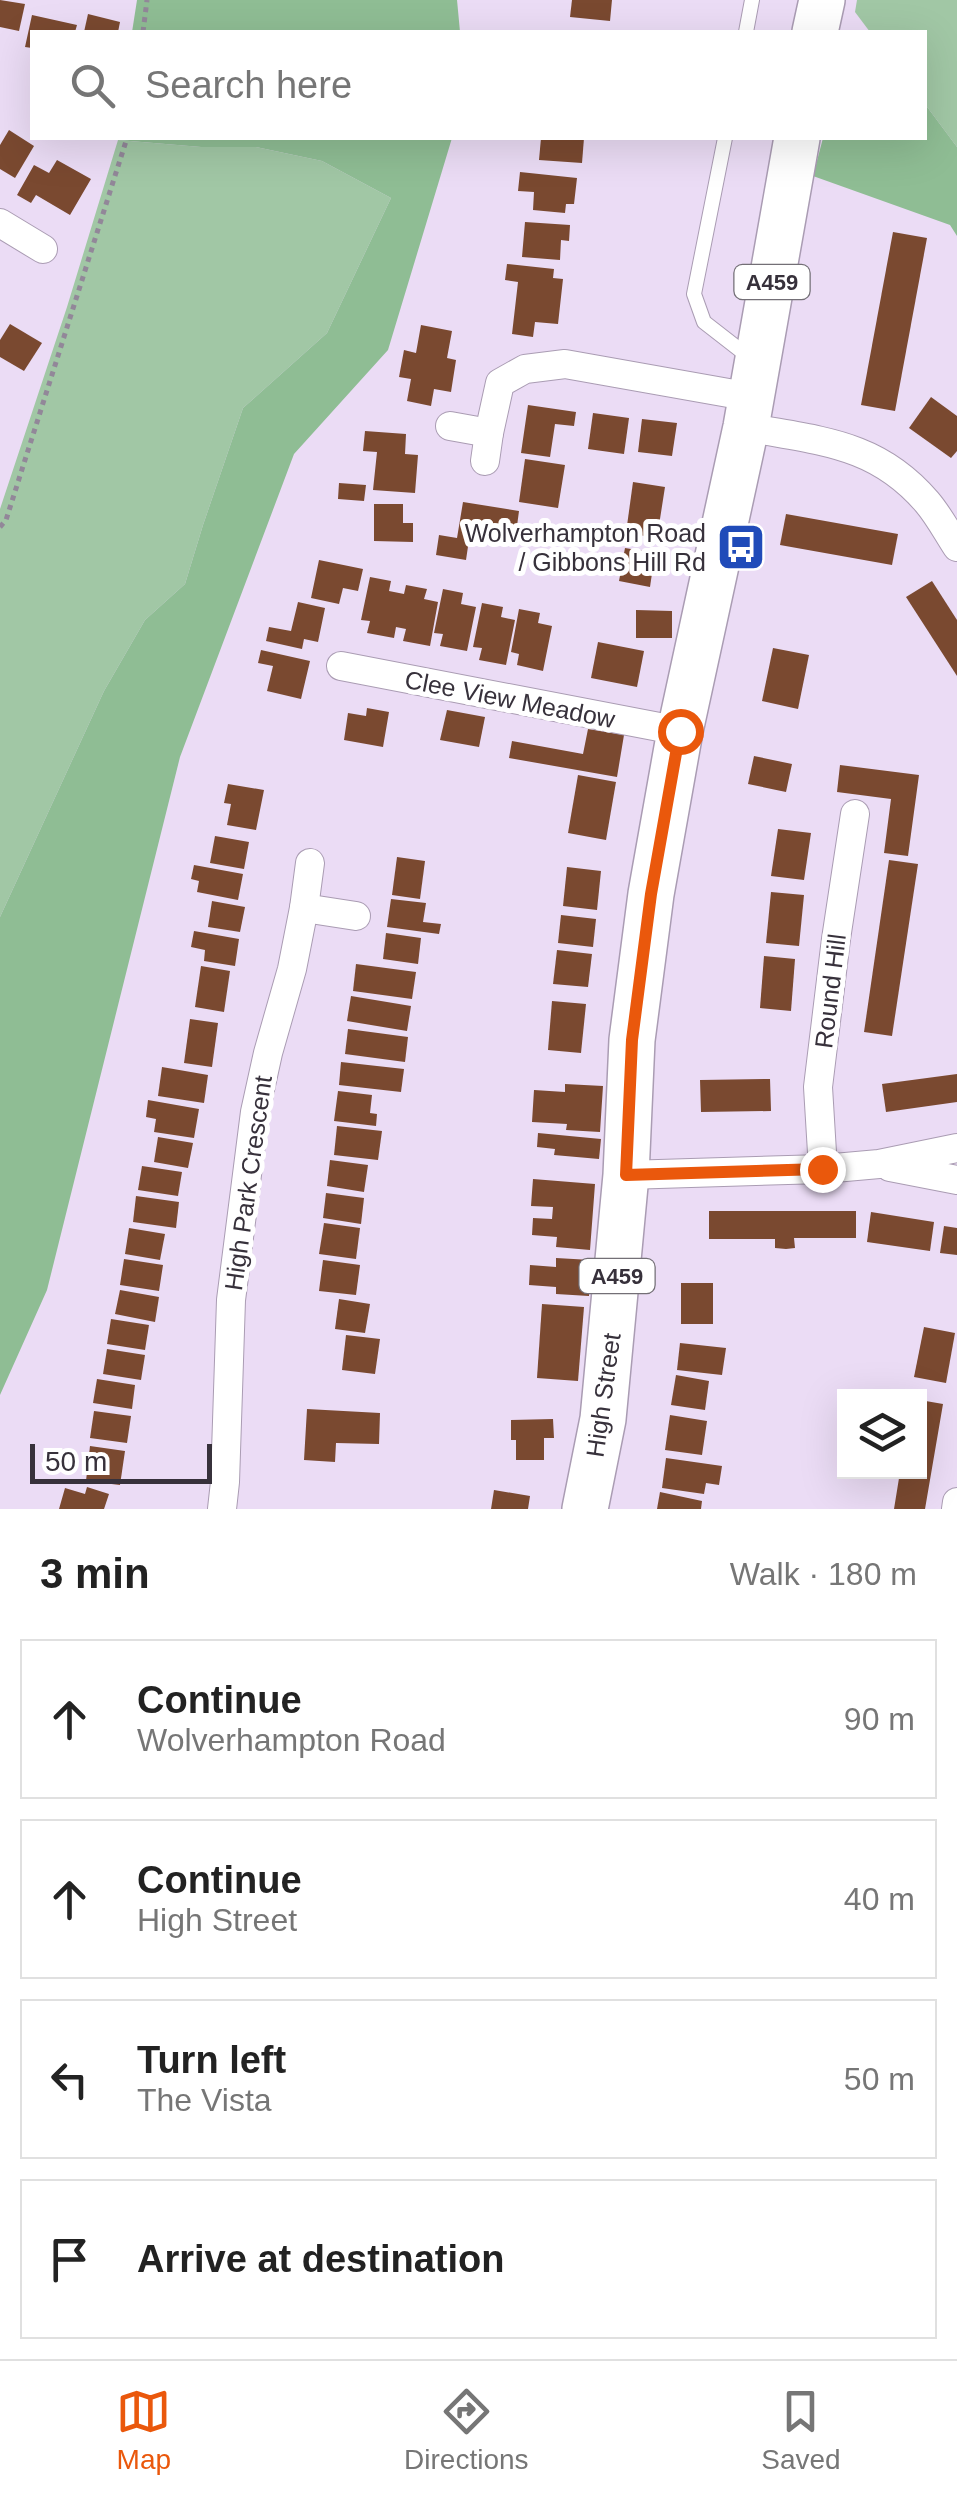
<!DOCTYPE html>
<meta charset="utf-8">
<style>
:root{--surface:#fff;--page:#f2f2f2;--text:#222;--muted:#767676;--line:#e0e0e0;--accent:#ea580c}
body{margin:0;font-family:Helvetica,sans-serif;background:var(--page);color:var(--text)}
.controls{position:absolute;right:30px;bottom:30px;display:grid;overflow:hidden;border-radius:0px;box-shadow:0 10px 40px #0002}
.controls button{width:90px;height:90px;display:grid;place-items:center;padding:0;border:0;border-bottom:2px solid var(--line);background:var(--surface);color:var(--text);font:50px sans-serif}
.scale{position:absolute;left:30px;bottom:25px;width:182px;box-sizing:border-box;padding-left:10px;border:5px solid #37313b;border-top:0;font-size:28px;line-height:35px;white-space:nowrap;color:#37313b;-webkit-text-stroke:8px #fff;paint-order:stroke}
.stop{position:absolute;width:30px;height:30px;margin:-22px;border:8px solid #ea580c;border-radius:50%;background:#fff}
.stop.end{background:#ea580c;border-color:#fff;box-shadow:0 2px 10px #0008}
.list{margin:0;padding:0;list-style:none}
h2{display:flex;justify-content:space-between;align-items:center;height:130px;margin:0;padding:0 40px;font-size:42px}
h2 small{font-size:32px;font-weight:400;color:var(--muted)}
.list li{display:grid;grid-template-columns:65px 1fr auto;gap:30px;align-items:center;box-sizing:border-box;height:160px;margin:0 20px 20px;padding:0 20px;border:2px solid var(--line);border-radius:0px}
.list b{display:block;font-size:38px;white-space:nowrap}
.list p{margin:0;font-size:32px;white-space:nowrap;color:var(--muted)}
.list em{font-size:32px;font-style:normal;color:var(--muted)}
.icon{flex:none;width:55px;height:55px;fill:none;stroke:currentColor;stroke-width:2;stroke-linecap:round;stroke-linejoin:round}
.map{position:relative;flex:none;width:957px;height:1509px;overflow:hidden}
.search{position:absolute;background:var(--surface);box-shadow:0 10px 40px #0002;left:30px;right:30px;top:30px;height:110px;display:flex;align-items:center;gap:25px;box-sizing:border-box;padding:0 35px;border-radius:0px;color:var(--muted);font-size:38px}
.sheet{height:850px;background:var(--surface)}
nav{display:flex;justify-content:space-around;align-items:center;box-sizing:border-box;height:140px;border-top:2px solid var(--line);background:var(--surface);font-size:28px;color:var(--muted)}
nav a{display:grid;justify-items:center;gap:5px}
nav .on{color:var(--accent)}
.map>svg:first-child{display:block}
.green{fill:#a1c7a5}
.forest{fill:#8fbd94}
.building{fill:#7a4930}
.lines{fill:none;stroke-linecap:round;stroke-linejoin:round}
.service-casing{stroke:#aa9cb3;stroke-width:16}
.minor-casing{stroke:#aa9cb3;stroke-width:30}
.primary-casing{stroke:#aa9cb3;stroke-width:48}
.path{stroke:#928799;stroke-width:5;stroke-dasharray:5 5;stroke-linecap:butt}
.service{stroke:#fff;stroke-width:14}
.minor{stroke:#fff;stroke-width:28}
.primary{stroke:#fff;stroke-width:45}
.route{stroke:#ea580c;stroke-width:12}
.labels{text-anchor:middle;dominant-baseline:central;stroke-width:10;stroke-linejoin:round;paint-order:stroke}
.shield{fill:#fff;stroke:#736f76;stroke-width:2.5}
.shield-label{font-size:22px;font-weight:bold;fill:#37313b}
.poi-label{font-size:25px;fill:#37313b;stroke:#fff;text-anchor:end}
.street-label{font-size:25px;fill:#37313b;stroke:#fff}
</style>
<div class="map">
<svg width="957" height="1509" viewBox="0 0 957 1509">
<rect width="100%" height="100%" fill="#ebdcf5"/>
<!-- green -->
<g class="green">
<path d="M857,0h100v147l-32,-43 -1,-72h-54l-15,-20z"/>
<path d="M118,140l83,7h55l66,14 69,37 -64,135 -84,75 -40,117 -18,59 -40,36 -41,71 -104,226v-408l67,-202z"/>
</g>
<!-- forest -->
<g class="forest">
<path d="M137,0h320l3,32h-328z"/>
<path d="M925,104l32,43v89l-7,-11 -137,-49 10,-38h101z"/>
<path d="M119,138h333l-64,212 -94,104 -114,303 -133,533 -47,105v-478l104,-226 41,-71 40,-36 18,-59 40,-117 84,-75 64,-135 -69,-37 -66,-14h-55l-83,-7z"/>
</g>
<!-- building -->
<g class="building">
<path d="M0,0l25,4 -6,27 -19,-4z"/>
<path d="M572,0h40l-2,21 -40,-4z"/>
<path d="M88,14l32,8 -2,10h-34z"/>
<path d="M32,15l45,10 -2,7h-43v16l-7,-1z"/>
<path d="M9,130l25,16 -19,32 -15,-9v-24z"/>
<path d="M541,138h43l-2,25 -43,-3z"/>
<path d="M57,160l34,19 -21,36 -34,-20 -5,8 -14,-8 17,-30 15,8z"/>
<path d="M520,172l57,6 -3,26h-8l-1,9 -32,-3 1,-18 -16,-1z"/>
<path d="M525,222l45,3 -1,16 -8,-1 -1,20 -38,-3z"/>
<path d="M893,232l34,6 -32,173 -34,-6z"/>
<path d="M507,264l47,5 -1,9 10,1 -5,45 -23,-2 -2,15 -21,-3 6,-52 -13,-2z"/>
<path d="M10,324l32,19 -18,28 -24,-14v-17z"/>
<path d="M421,325l31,6 -5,27 9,2 -5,32 -17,-3 -3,17 -24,-5 4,-22 -12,-2 5,-27 12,3z"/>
<path d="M931,397l26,19v35l-6,7 -42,-30z"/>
<path d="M528,405l48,7 -2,14 -19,-2 -5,33 -29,-4z"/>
<path d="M593,413l36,5 -5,36 -36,-5z"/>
<path d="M642,419l35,4 -5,33 -34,-4z"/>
<path d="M365,431l41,3 -1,20 13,1 -3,38 -42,-3 4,-38 -14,-1z"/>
<path d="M525,459l40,6 -7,43 -39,-6z"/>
<path d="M633,482l32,5 -8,51 -31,-5z"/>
<path d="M339,483l27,2 -2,16 -26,-2z"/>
<path d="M463,502l56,9 -4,30 -45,-8 -4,27 -30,-5 3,-20 18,3z"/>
<path d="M374,504h29v19h10v19l-39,-1z"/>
<path d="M786,514l112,20 -6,31 -112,-20z"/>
<path d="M625,548l30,5 -5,34 -31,-6z"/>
<path d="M319,560l44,9 -5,22 -15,-3 -4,16 -28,-6z"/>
<path d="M370,577l21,4 -2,10 15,3 2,-9 21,4 -3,10 14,3 -8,44 -27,-5 3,-12 -10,-2 -2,11 -27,-5 3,-12 -9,-1z"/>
<path d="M932,581l25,39v56l-51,-79z"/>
<path d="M443,589l20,4 -2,11 15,3 -9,44 -27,-5 3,-12 -9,-1z"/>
<path d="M298,602l27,6 -7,34 -14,-3 -2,10 -36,-8 3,-14 22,4z"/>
<path d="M482,603l21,4 -2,10 14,3 -9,45 -27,-5 3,-12 -9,-1z"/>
<path d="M519,609l21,4 -2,10 14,3 -9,45 -26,-6 2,-11 -8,-2z"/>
<path d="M636,610l36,1v27h-36z"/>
<path d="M598,642l46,9 -7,36 -46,-9z"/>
<path d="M773,648l36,7 -11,54 -36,-8z"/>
<path d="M261,650l49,11 -9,38 -34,-8 6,-25 -15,-3z"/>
<path d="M367,708l22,4 -6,35 -39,-7 4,-27 18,3z"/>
<path d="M447,710l38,7 -6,30 -39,-7z"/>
<path d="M588,729l36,6 -7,42 -108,-19 3,-17 71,13z"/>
<path d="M754,756l38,8 -6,28 -38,-8z"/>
<path d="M840,765l79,10 -11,81 -24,-3 7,-54 -54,-7z"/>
<path d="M578,775l38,7 -10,58 -38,-7z"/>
<path d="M228,784l36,6 -8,40 -29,-5 4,-21 -7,-1z"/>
<path d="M778,829l33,4 -7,47 -33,-4z"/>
<path d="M215,836l34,6 -5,27 -34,-6z"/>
<path d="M397,857l28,4 -5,38 -28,-4z"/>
<path d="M889,860l29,4 -26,172 -28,-4z"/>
<path d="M194,865l49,9 -5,26 -41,-8 2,-11 -8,-2z"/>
<path d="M567,867l34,4 -4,39 -34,-4z"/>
<path d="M771,892l33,3 -5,51 -33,-3z"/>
<path d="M391,899l35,4 -3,19 18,2 -2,10 -52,-7z"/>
<path d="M212,901l33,6 -5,25 -32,-5z"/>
<path d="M561,915l35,4 -3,28 -35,-4z"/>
<path d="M194,931l45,8 -4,27 -31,-5 1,-11 -14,-3z"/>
<path d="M386,933l35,5 -3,26 -35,-5z"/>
<path d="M557,950l35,4 -4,33 -35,-3z"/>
<path d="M764,956l31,3 -4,52 -31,-3z"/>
<path d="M356,964l60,8 -4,27 -59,-8z"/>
<path d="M201,966l29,5 -6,41 -29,-5z"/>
<path d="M351,996l60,10 -4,25 -60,-10z"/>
<path d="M552,1001l34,3 -5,49 -33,-3z"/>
<path d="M190,1019l28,4 -6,44 -28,-4z"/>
<path d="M348,1029l60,8 -3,25 -60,-8z"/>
<path d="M341,1062l63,7 -3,23 -62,-7z"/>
<path d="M162,1067l46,8 -4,28 -46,-7z"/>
<path d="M957,1074v28l-71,10 -4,-28z"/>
<path d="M770,1079l1,32 -70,1 -1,-32z"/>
<path d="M565,1084l38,2 -3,46 -34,-2 1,-6 -35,-2 2,-32 31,2z"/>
<path d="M338,1091l34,4 -2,18 7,1 -1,12 -42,-5z"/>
<path d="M148,1100l51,9 -5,29 -40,-6 2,-13 -10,-2z"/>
<path d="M337,1126l45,5 -4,29 -44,-5z"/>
<path d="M538,1133l63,6 -2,20 -45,-4 1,-6 -18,-2z"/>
<path d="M158,1137l35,6 -5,25 -34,-6z"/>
<path d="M330,1160l38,5 -4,27 -37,-6z"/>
<path d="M142,1166l40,6 -4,24 -40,-6z"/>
<path d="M533,1179l62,5 -5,66 -34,-3 1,-10 -25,-2 1,-17 19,1 1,-12 -22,-1z"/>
<path d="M326,1193l38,5 -3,26 -38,-6z"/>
<path d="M136,1196l43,6 -3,26 -43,-6z"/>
<path d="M709,1211h147v27h-62l1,10 -9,1 -11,-1v-9h-66z"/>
<path d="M871,1212l63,10 -4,29 -63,-9z"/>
<path d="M324,1223l36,5 -4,31 -37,-5z"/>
<path d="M944,1226l13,2v27l-17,-2z"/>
<path d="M129,1228l36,6 -5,26 -35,-6z"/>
<path d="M556,1258l35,2 -2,36 -33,-2v-7l-27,-2 1,-20 26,2z"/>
<path d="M124,1259l39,6 -4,26 -39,-6z"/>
<path d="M323,1260l37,5 -4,30 -37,-4z"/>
<rect x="681" y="1283" width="32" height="41"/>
<path d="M120,1290l39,7 -4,25 -40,-8z"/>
<path d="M339,1299l31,5 -5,29 -30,-4z"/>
<path d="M542,1304l42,3 -6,74 -41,-3z"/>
<path d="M111,1319l38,6 -4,25 -38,-6z"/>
<path d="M924,1327l31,6 -9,50 -32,-6z"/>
<path d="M346,1335l34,4 -5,35 -33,-4z"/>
<path d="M680,1343l46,5 -4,27 -45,-5z"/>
<path d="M107,1349l38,6 -4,25 -38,-6z"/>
<path d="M676,1375l33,6 -4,29 -34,-5z"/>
<path d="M97,1379l38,6 -3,24 -39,-6z"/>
<path d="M920,1400l23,4 -18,105h-31l6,-37h20z"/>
<path d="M307,1409l73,4 -1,31 -43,-1 -1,19 -31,-2z"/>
<path d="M94,1411l37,5 -4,27 -37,-5z"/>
<path d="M670,1415l37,6 -5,34 -37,-5z"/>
<path d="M553,1419l1,19h-10v22h-28v-20h-5v-20z"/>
<path d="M90,1446l35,5 -5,34 -34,-4z"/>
<path d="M666,1458l56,8 -3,19 -13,-2 -2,11 -42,-6z"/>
<path d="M87,1487l22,7 -5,15h-45l6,-21 20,6z"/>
<path d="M494,1490l36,6 -2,13h-37z"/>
<path d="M660,1492l42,9 -1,8h-44z"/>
</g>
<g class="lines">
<!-- service casing -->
<g class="service-casing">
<g id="service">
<path d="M746,32l6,-32"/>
<path d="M725,138l-31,156 10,28 45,35"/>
</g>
</g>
<!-- minor casing -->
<g class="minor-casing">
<g id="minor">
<path d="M0,223l43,26"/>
<path d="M450,426l39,7"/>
<path d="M746,427c72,14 130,15 181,75 12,14 20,30 30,45"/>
<path d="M485,461l4,-28 11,-50 25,-14 40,-5 186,33"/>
<path d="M341,666l339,65"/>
<path d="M304,908l52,8"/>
<path d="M890,1167l67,13"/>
<path d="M823,1169l-5,-82 18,-148 19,-125"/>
<path d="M626,1175l197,-6 56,-5 78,-16"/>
<path d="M222,1509l3,-27 6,-182 24,-188 13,-59 24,-84 12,-61 6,-45"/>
<path d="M956,1509l1,-7"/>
</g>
</g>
<!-- primary casing -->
<g class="primary-casing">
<g id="primary">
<path d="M815,32l7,-32"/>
<path d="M585,1509l18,-90 23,-244 6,-135 19,-146 29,-163 66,-304 51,-289"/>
</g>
</g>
<!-- path -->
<g class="path">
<path d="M143,32l4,-32"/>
<path d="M0,527l6,-7 121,-382"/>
</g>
<!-- service -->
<use href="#service" class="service"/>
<!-- minor -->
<use href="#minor" class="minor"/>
<!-- primary -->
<use href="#primary" class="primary"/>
</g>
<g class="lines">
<!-- route -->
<path class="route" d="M680,731l-29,163 -19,146 -6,135 196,-6"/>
</g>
<!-- icons -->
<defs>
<g id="bus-square" transform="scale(2.5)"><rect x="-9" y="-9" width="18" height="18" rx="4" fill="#204bb9" stroke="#fff"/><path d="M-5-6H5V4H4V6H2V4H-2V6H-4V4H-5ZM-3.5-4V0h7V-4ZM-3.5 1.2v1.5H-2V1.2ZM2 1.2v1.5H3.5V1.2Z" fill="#fff"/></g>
</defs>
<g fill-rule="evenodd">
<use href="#bus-square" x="741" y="547"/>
</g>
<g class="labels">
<!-- shield labels -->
<g class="shield">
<rect x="734.5" y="265" width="75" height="34" rx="8"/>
<rect x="579.5" y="1259" width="75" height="34" rx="8"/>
</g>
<g class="shield-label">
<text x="772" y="282">A459</text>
<text x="617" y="1276">A459</text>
</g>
<!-- poi labels -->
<g class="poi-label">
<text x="706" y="533">Wolverhampton Road<tspan x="706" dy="29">/ Gibbons Hill Rd</tspan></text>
</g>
<!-- street labels -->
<g class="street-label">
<text transform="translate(510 699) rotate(11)">Clee View Meadow</text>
<text transform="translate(830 991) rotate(-83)">Round Hill</text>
<text transform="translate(248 1183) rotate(-82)">High Park Crescent</text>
<text transform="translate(603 1395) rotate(-82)">High Street</text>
</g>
</g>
</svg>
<div class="controls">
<button><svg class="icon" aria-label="layers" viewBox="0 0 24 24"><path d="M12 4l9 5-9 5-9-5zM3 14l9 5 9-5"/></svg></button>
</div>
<div class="scale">50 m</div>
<div class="stop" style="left:680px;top:731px"></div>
<div class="stop end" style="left:822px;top:1169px"></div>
<div class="search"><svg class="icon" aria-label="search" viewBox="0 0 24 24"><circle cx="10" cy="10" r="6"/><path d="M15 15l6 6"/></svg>Search here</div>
</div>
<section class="sheet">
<h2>3 min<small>Walk · 180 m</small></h2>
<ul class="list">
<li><svg class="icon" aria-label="ahead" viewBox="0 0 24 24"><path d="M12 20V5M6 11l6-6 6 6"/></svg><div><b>Continue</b><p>Wolverhampton Road</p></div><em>90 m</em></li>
<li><svg class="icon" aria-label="ahead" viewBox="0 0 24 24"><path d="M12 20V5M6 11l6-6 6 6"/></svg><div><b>Continue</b><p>High Street</p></div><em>40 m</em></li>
<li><svg class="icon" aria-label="left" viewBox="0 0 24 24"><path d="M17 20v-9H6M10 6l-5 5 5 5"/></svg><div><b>Turn left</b><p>The Vista</p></div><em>50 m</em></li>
<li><svg class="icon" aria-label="arrive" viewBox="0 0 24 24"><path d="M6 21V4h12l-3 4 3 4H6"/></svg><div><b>Arrive at destination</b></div></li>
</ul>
</section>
<nav>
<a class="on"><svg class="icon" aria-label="map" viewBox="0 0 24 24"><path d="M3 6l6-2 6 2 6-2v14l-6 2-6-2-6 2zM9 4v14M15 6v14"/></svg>Map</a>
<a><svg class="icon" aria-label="directions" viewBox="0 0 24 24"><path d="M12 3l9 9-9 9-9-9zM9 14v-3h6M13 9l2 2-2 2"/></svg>Directions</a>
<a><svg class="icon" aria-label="saved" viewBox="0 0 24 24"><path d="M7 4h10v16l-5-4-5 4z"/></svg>Saved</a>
</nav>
